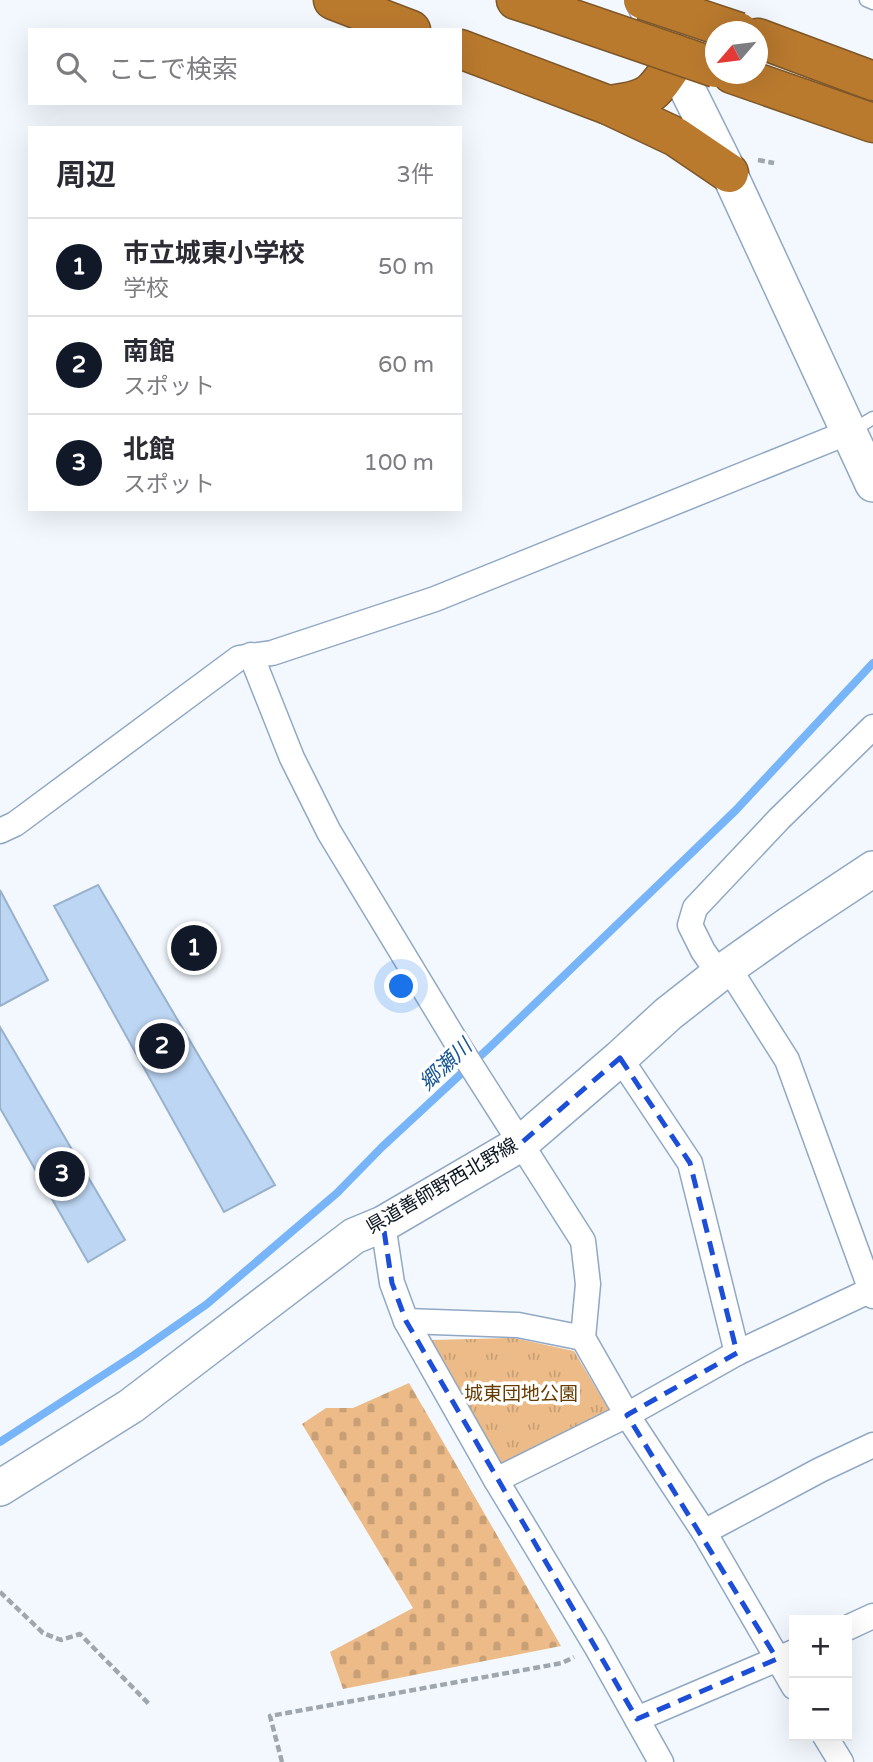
<!DOCTYPE html>
<html lang="ja">
<meta charset="utf-8">
<style>
:root{--surface:#fff;--page:#f2f2f3;--text:#2b2b33;--muted:#7c7c81;--line:#e1e1e2;--accent:#111827}
body{margin:0;font-family:"Varela Round","Noto Sans JP",sans-serif;background:var(--page);color:var(--text)}
.controls{position:absolute;right:21px;bottom:21px;display:grid;overflow:hidden;border-radius:0px;box-shadow:0 7px 28px #0002}
.controls button{width:63px;height:63px;display:grid;place-items:center;padding:0;border:0;border-bottom:2px solid var(--line);background:var(--surface);color:var(--text);font:35px sans-serif}
.compass{position:absolute;left:705px;top:21px;width:63px;height:63px;border-radius:50%;background:var(--surface);box-shadow:0 7px 28px #0002;rotate:242deg}
.you{position:absolute;left:402px;top:987px;width:24px;height:24px;margin:-18px;border:5px solid #fff;border-radius:50%;background:#1a73e8;box-shadow:0 0 0 10px #1a73e833}
.badge{display:grid;place-items:center;width:46px;height:46px;border-radius:50%;background:var(--accent);color:#fff;font-size:23px;font-weight:700}
.pin{position:absolute;translate:-50% -50%;border:4px solid #fff;box-shadow:0 2px 7px #0006}
.list{margin:0;padding:0;list-style:none}
h2{display:flex;justify-content:space-between;align-items:center;height:91px;margin:0;padding:0 28px;font-size:30px}
h2 small{font-size:23px;font-weight:400;color:var(--muted)}
.list li{display:grid;grid-template-columns:46px 1fr auto;gap:21px;align-items:center;box-sizing:border-box;height:98px;padding:0 28px;border-top:2px solid var(--line)}
.list b{display:block;font-size:26px;white-space:nowrap}
.list p{margin:0;font-size:23px;white-space:nowrap;color:var(--muted)}
.list em{font-size:23px;font-style:normal;color:var(--muted)}
.icon{flex:none;width:38px;height:38px;fill:none;stroke:currentColor;stroke-width:2;stroke-linecap:round;stroke-linejoin:round}
.map{position:relative;flex:none;width:873px;height:1762px;overflow:hidden}
.search{position:absolute;background:var(--surface);box-shadow:0 7px 28px #0002;left:28px;top:28px;width:434px;height:77px;display:flex;align-items:center;gap:18px;box-sizing:border-box;padding:0 24px;border-radius:0px;color:var(--muted);font-size:26px}
.panel{position:absolute;background:var(--surface);box-shadow:0 7px 28px #0002;left:28px;top:126px;width:434px;height:385px;border-radius:0px}
.map>svg:first-child{display:block}
.grass{fill:url(#grass-tufts)}
.cemetery{fill:url(#cemetery-stones)}
.lines{fill:none;stroke-linecap:round;stroke-linejoin:round}
.stream{stroke:#78b5f8;stroke-width:8}
.building{fill:#bdd6f3;stroke:#98b1cd;stroke-width:2}
.lane-casing{stroke:#90a8c4;stroke-width:15}
.street-casing{stroke:#90a8c4;stroke-width:27}
.secondary-casing{stroke:#90a8c4;stroke-width:38}
.highway-casing{stroke:#7d5729;stroke-width:41}
.path{stroke:#9fa6ae;stroke-width:4.5;stroke-dasharray:7 3.5;stroke-linecap:butt}
.lane{stroke:#fff;stroke-width:12}
.street{stroke:#fff;stroke-width:24}
.secondary{stroke:#fff;stroke-width:35}
.highway{stroke:#ba7a2e;stroke-width:38}
.highway-bridge-casing{stroke:#7d5729;stroke-width:41;stroke-linecap:butt}
.highway-bridge{stroke:#ba7a2e;stroke-width:38}
.marked{fill:none;stroke:#1d4ed8;stroke-width:5;stroke-dasharray:14 9;stroke-linejoin:round}
.labels{text-anchor:middle;dominant-baseline:central;stroke-width:7;stroke-linejoin:round;paint-order:stroke}
.street-label{font-size:19px;fill:#0c151f;stroke:#fff}
.park-label{font-size:19px;fill:#663c01;stroke:#fff}
.water-label{font-size:21px;font-style:italic;fill:#175793;stroke:#fff}
</style>
<div class="map">
<svg width="873" height="1762" viewBox="0 0 873 1762">
<defs>
<pattern id="grass-tufts" width="24" height="20" patternUnits="userSpaceOnUse" patternTransform="scale(1.75)"><rect width="24" height="20" fill="#ecbb88"/><path d="M3 7l-1-3M5 7V3M7 7l1-3M15 17l-1-3M17 17v-4M19 17l1-3" fill="none" stroke="#c9a075"/></pattern>
<pattern id="cemetery-stones" width="16" height="16" patternUnits="userSpaceOnUse" patternTransform="scale(1.75)"><rect width="16" height="16" fill="#ecbb88"/><path d="M2 7V4a2 2 0 0 1 4 0v3zM10 15v-3a2 2 0 0 1 4 0v3z" fill="#c9a075"/></pattern>
</defs>
<rect width="100%" height="100%" fill="#f2f8fe"/>
<!-- grass -->
<path class="grass" d="M514,1338l60,13 35,59 -109,54 -69,-124z"/>
<!-- cemetery -->
<path class="cemetery" d="M409,1383l152,263 -218,43 -13,-37 83,-44 -111,-184 24,-16h27z"/>
<g class="lines">
<!-- stream -->
<path class="stream" d="M0,1442l134,-87 73,-51 130,-111 45,-46 109,-101 245,-236 137,-147"/>
</g>
<!-- building -->
<g class="building">
<path d="M98,885l177,300 -51,27 -170,-306z"/>
<path d="M0,890l48,90 -48,26z"/>
<path d="M0,1027l125,213 -37,22 -88,-154z"/>
</g>
<g class="lines">
<!-- lane casing -->
<g class="lane-casing">
<g id="lane">
<path d="M866,0l7,3"/>
<path d="M850,432l23,-14"/>
</g>
</g>
<!-- street casing -->
<g class="street-casing">
<g id="street">
<path d="M251,655l41,103 37,74 129,213 125,196 5,43 -5,54 44,77 77,117 90,155"/>
<path d="M0,831l15,-7 224,-166 33,-5 163,-54 414,-167"/>
<path d="M728,967l59,93 86,236"/>
<path d="M719,974l-16,-23 -13,-26 5,-17 84,-89 94,-92"/>
<path d="M620,1058l70,105 47,190"/>
<path d="M383,1224l9,59 14,38 90,159 100,166 65,116"/>
<path d="M406,1321l112,4 65,13"/>
<path d="M496,1480l131,-65 110,-62 136,-64"/>
<path d="M704,1532l116,-62 53,-25"/>
<path d="M847,1628l26,-12"/>
<path d="M637,1719l157,-67"/>
<path d="M825,1736l16,26"/>
</g>
</g>
<!-- secondary casing -->
<g class="secondary-casing">
<g id="secondary">
<path d="M643,0l86,173 144,311"/>
<path d="M0,1488l131,-82 223,-170 29,-12 137,-80 100,-86 48,-44 51,-40 71,-50 83,-55"/>
</g>
</g>
<!-- highway casing -->
<g class="highway-casing">
<g id="highway">
<path d="M333,0l78,30"/>
<path d="M516,0l28,9"/>
<path d="M758,38l115,43"/>
<path d="M460,49l148,56 68,32 53,36"/>
<path d="M732,74l141,49"/>
<path d="M608,105c41,-5 44,-9 66,-42"/>
</g>
</g>
<!-- path -->
<g class="path">
<path d="M758,160l16,3"/>
<path d="M0,1592l43,41 18,7 19,-6 69,70"/>
<path d="M282,1762l-12,-46 292,-53 12,-6"/>
</g>
<!-- lane -->
<use href="#lane" class="lane"/>
<!-- street -->
<use href="#street" class="street"/>
<!-- secondary -->
<use href="#secondary" class="secondary"/>
<!-- highway -->
<use href="#highway" class="highway"/>
<!-- highway-bridge casing -->
<g class="highway-bridge-casing">
<g id="highway-bridge">
<path d="M643,0l96,32"/>
<path d="M544,9l172,59"/>
</g>
</g>
<!-- highway-bridge -->
<use href="#highway-bridge" class="highway-bridge"/>
</g>
<!-- marked area -->
<path class="marked" d="M620,1058l70,105 47,190 -110,62 150,244 -140,60 -231,-398 -14,-38 -9,-59 137,-80z"/>
<g class="labels">
<!-- street labels -->
<g class="street-label">
<text transform="translate(442 1186) rotate(-30)">県道善師野西北野線</text>
</g>
<!-- park labels -->
<g class="park-label">
<text x="521" y="1394">城東団地公園</text>
</g>
<!-- water labels -->
<g class="water-label">
<text transform="translate(446 1065) rotate(-44)">郷瀬川</text>
</g>
</g>
</svg>
<div class="controls">
<button>+</button>
<button>−</button>
</div>
<svg class="compass" viewBox="-18 -18 36 36"><path d="M0-13l5 13h-10z" fill="#e53935"/><path d="M0 13l5-13h-10z" fill="#7c7c81"/></svg>
<div class="you"></div>
<div class="pin badge" style="left:194px;top:948px">1</div>
<div class="pin badge" style="left:162px;top:1046px">2</div>
<div class="pin badge" style="left:62px;top:1174px">3</div>
<div class="search"><svg class="icon" aria-label="search" viewBox="0 0 24 24"><circle cx="10" cy="10" r="6"/><path d="M15 15l6 6"/></svg>ここで検索</div>
<section class="panel">
<h2>周辺<small>3件</small></h2>
<ul class="list">
<li><span class="badge">1</span><div><b>市立城東小学校</b><p>学校</p></div><em>50 m</em></li>
<li><span class="badge">2</span><div><b>南館</b><p>スポット</p></div><em>60 m</em></li>
<li><span class="badge">3</span><div><b>北館</b><p>スポット</p></div><em>100 m</em></li>
</ul>
</section>
</div>
